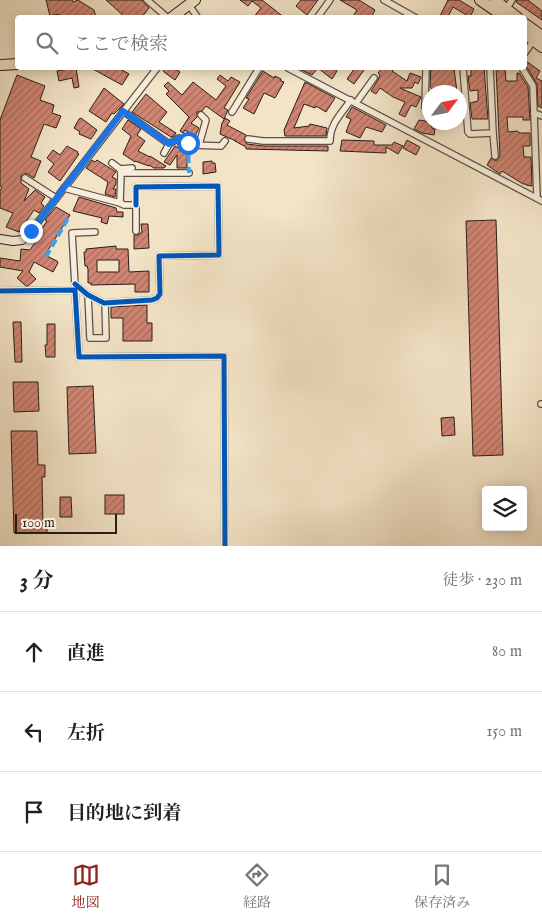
<!DOCTYPE html>
<html lang="ja">
<meta charset="utf-8">
<style>
:root{--surface:#fff;--page:#f6f6f6;--text:#222;--muted:#767676;--line:#e0e0e0;--accent:#8f2418}
body{margin:0;font-family:"IM FELL English","Noto Serif JP",serif;background:var(--page);color:var(--text)}
.controls{position:absolute;right:15px;bottom:15px;display:grid;overflow:hidden;border-radius:5px;box-shadow:0 2px 12px #0003}
.controls button{width:45px;height:45px;display:grid;place-items:center;padding:0;border:0;border-bottom:1px solid var(--line);background:var(--surface);color:var(--text);font:25px sans-serif}
.compass{position:absolute;left:422px;top:85px;width:45px;height:45px;border-radius:50%;background:var(--surface);box-shadow:0 2px 12px #0003;rotate:58deg}
.scale{position:absolute;left:15px;bottom:12px;width:102px;box-sizing:border-box;padding-left:5px;border:2px solid #2a1e19;border-top:0;font-size:14px;line-height:18px;white-space:nowrap;color:#2a1e19;-webkit-text-stroke:4px #f7eddb;paint-order:stroke}
.stop{position:absolute;width:15px;height:15px;margin:-11px;border:4px solid #1a73e8;border-radius:50%;background:#fff}
.stop.end{background:#1a73e8;border-color:#fff;box-shadow:0 1px 5px #0008}
.list{margin:0;padding:0;list-style:none}
h2{display:flex;justify-content:space-between;align-items:center;height:65px;margin:0;padding:0 20px;font-size:21px}
h2 small{font-size:16px;font-weight:400;color:var(--muted)}
.list li{display:grid;grid-template-columns:32px 1fr auto;gap:15px;align-items:center;box-sizing:border-box;height:80px;padding:0 20px;border-top:1px solid var(--line)}
.list b{display:block;font-size:19px;white-space:nowrap}
.list em{font-size:16px;font-style:normal;color:var(--muted)}
.icon{flex:none;width:28px;height:28px;fill:none;stroke:currentColor;stroke-width:2;stroke-linecap:round;stroke-linejoin:round}
.map{position:relative;flex:none;width:542px;height:546px;overflow:hidden}
.search{position:absolute;background:var(--surface);box-shadow:0 2px 12px #0003;left:15px;right:15px;top:15px;height:55px;display:flex;align-items:center;gap:12px;box-sizing:border-box;padding:0 18px;border-radius:5px;color:var(--muted);font-size:19px}
.sheet{height:305px;background:var(--surface)}
nav{display:flex;justify-content:space-around;align-items:center;box-sizing:border-box;height:70px;border-top:1px solid var(--line);background:var(--surface);font-size:14px;color:var(--muted)}
nav a{display:grid;justify-items:center;gap:2px}
nav .on{color:var(--accent)}
.map>svg:first-child{display:block}
.building{fill:url(#building-hatch);stroke:#2a1e19;fill-rule:evenodd}
.lines{fill:none;stroke-linecap:round;stroke-linejoin:round}
.street-casing{stroke:#5c5044;stroke-width:8}
.secondary-casing{stroke:#2a1e19;stroke-width:10}
.highway-casing{stroke:#2a1e19;stroke-width:12}
.street{stroke:#f7eddb;stroke-width:5.5}
.secondary{stroke:#f7eddb;stroke-width:8}
.highway{stroke:#f3e4c7;stroke-width:10}
.quiet{stroke:#3ea2ea;stroke-width:4;stroke-dasharray:8 4;stroke-linecap:butt}
.cycleway-casing{stroke:#f7eddb;stroke-width:8}
.cycleway{stroke:#0057b8;stroke-width:5}
.route{stroke:#1a73e8;stroke-width:6}
</style>
<div class="map">
<svg width="542" height="546" viewBox="0 0 542 546">
<defs>
<pattern id="building-hatch" width="6" height="6" patternUnits="userSpaceOnUse" patternTransform="scale(1.25)"><rect width="6" height="6" fill="#d18572"/><path d="M-1 1l2-2M0 6l6-6M5 7l2-2" fill="none" stroke="#aa6c5d"/></pattern>
</defs>
<rect width="100%" height="100%" fill="#f3e4c7"/>
<filter id="stains"><feTurbulence type="fractalNoise" baseFrequency=".004" numOctaves="4"/><feColorMatrix values="0 0 0 0 .2 0 0 0 0 .09 0 0 0 0 .02 0 0 0 .5 -.17"/></filter>
<radialGradient id="worn" r=".72"><stop offset=".6" stop-color="#630" stop-opacity="0"/><stop offset="1" stop-color="#630" stop-opacity=".3"/></radialGradient>
<!-- building -->
<g class="building">
<path d="M46,0h26l1,2 5,-2 16,10 2,8h-37v-4l-9,2z"/>
<path d="M106,0h36l7,8 -8,10h-15z"/>
<path d="M240,0h22l23,18h-32l8,-10 -9,-7 -4,5z"/>
<path d="M301,0h17l-11,15 -11,-9z"/>
<path d="M340,0h19l16,10 -4,8h-19l5,-8z"/>
<path d="M448,0h11l15,9 -4,8 -17,-10 -6,11h-8z"/>
<path d="M517,0h11l14,11v9l-26,-18z"/>
<path d="M526,61l14,10 -4,7 6,3v27l-4,-2 -1,-22 -12,-20z"/>
<path d="M76,68l3,19 -5,1 -2,-10 -13,3 -2,-10z"/>
<path d="M91,68h27l11,6 -7,11z"/>
<path d="M162,68h12l6,4 -5,8 -11,-8z"/>
<path d="M298,68h34l5,3 -5,8 -14,-11 -6,7z"/>
<path d="M355,68h6l3,2 -10,14 -7,-5z"/>
<path d="M382,68h13l-3,3 15,10 3,-8 11,4 -3,7 -3,-2 -3,6h-12l21,9 -5,10 -5,-2 -6,12 -6,-3 6,-12 -12,-5 -13,-9 -4,6 -5,-3 7,-11 2,-5 -2,-2z"/>
<path d="M431,68h23l3,24h-12v-3h-13l-2,-2z"/>
<path d="M471,68h13l4,51h-16l-2,-16 8,-2v-11l-8,1 -2,-15h3z"/>
<path d="M496,68h9l1,13h11v-8h2l9,14 2,33h-7v-3h-16l1,15 9,-1 3,2h10v13h-7l1,11h7l1,29 -6,-1v-1h-3l-21,-13 -2,3 -13,-9 4,-7 5,3 4,-5z"/>
<path d="M263,71l11,7 1,-2 6,3v2l3,1 -9,16 -11,-5 -10,21 -11,-6 6,-9 -3,-1z"/>
<path d="M17,75l28,11 -5,14 14,5 -2,8 9,3 -5,12 -12,-4 -13,33 10,4 -7,17 -8,-5 -5,3v7l8,6 -5,12 11,-11 10,7 -4,6 3,3 -5,7 -5,-3 -15,22 -13,-5 7,-14 -13,-5v-17l2,-4 -2,-1v-66z"/>
<path d="M220,75l8,6 3,-4 9,5 -16,26 4,2 -4,9 -18,-13 -4,5 -5,1v5l-6,6 8,5 -4,8 -10,-6 -2,3 -3,-2 9,-14 -23,-23 3,-3 -5,-5 4,-4 14,13 11,-13 23,18 10,-14 -9,-7z"/>
<path d="M305,82l30,16 -9,14 -10,-6 -1,2 -11,-4 -10,24 15,-2 1,-2 17,4 -1,8h-41l-1,-6z"/>
<path d="M104,88l20,16 -10,10 -2,-1 -6,9 -17,-11z"/>
<path d="M146,94l21,18 -8,10 17,11 -2,3 -3,1 -39,-25z"/>
<path d="M352,107l34,18 -4,7 -16,-5 -6,11 -14,-6 5,-13 -5,-2z"/>
<path d="M81,118l16,12 -6,9 -12,-5 1,-2 -6,-4 5,-9z"/>
<path d="M225,118l5,3 -3,4 19,10 -2,5 3,4 16,2h65v5l-82,-2v-2l-11,-6h1l-16,-7 2,-11z"/>
<path d="M128,120l13,9 -4,6 8,6 -7,10 12,6v-1l16,10 -2,2h-10l-5,-3v1l-14,-5v1l-12,-8 8,-18 -9,-7z"/>
<path d="M419,120l12,2 1,6 3,1 -1,6 -12,-2 -8,-4z"/>
<path d="M342,140l32,1v4h18l2,-3 9,4 -5,8 -12,-7v6l-46,-2z"/>
<path d="M407,140l13,7 -4,8 -13,-7z"/>
<path d="M67,146l11,6 -1,1 2,1 -19,27 -12,-9 6,-8 -7,-6 6,-8 7,5z"/>
<path d="M175,146l12,7v15h-10v-13l-7,10 -6,-3z"/>
<path d="M92,160l3,2 2,-2 19,12 -4,5 4,2v5l-3,5h3l-1,8 -10,-3 3,-12 -22,-14z"/>
<path d="M212,161v2h3l1,9 -13,2v-12z"/>
<path d="M79,197l37,11 1,4h6v5l-14,-1 -2,8 -6,-2 1,-4 -29,-7z"/>
<path d="M56,207l14,8 -25,40 12,6 1,2 -5,9 -19,-10 -5,10 7,7 -8,7h-2l-9,-8 6,-7 -23,-4v-9l20,3 1,-12 9,1 6,-9 -1,-1 3,-6 9,-13 -2,-1z"/>
<path d="M496,220l7,235 -30,1 -7,-235z"/>
<path d="M141,224h7l1,24 -15,1v-14h4l4,-3z"/>
<path d="M116,246v3h12l1,23 20,-1v21h-14v-8l-44,1v-2h-3v-14l-1,-3h-2l-1,-14h2v-3zM97,260h22v12h-22z"/>
<path d="M147,305v18h5v18h-29v-23h-12v-11z"/>
<path d="M13,322h8l1,40h-7z"/>
<path d="M47,324h8v33h-9l-1,-12h2z"/>
<path d="M13,382h25l1,29 -25,1z"/>
<path d="M93,386l3,67 -27,1 -2,-67z"/>
<path d="M454,417l1,18 -13,1 -1,-18z"/>
<path d="M11,431h26l1,34h7v12h-3l1,50h4v6h-33z"/>
<rect x="105" y="495" width="19" height="19"/>
<path d="M60,497h11l1,20h-12z"/>
</g>
<g class="lines">
<!-- street casing -->
<g class="street-casing">
<g id="street">
<path d="M147,0l21,18"/>
<path d="M384,0l32,18"/>
<path d="M189,5l9,13"/>
<path d="M505,11l7,-11"/>
<path d="M317,18l13,-18"/>
<path d="M524,54l10,-14"/>
<path d="M288,68l254,133"/>
<path d="M463,68l5,64 2,2 23,-1 -3,-65"/>
<path d="M522,68l11,18 1,27"/>
<path d="M356,103l18,-25"/>
<path d="M425,107l1,-39"/>
<path d="M123,111l46,33 -5,9"/>
<path d="M232,112l27,-44"/>
<path d="M493,133l2,23"/>
<path d="M248,139l15,2h67c0,-17 11,-27 21,-41"/>
<path d="M169,144l10,-6 12,7 30,1 4,-5"/>
<path d="M199,145l7,-25 -5,-5"/>
<path d="M112,163l8,6 1,4"/>
<path d="M120,169l12,-1"/>
<path d="M25,178l31,20"/>
<path d="M64,188l56,15 1,-30h68"/>
<path d="M537,198l-3,-85 8,3"/>
<path d="M120,203l4,2h12v26"/>
<path d="M22,240l9,-9 126,-163"/>
<path d="M75,284l13,11 16,8 48,-3 5,-2 3,-4 -1,-38 60,-1 -1,-69 -82,1v18"/>
<path d="M75,285l-3,-52 23,-1"/>
<path d="M0,291l75,-1 4,67 145,-1 1,190"/>
<path d="M88,295l2,43h16l-1,-35"/>
<path d="M541,404h1"/>
</g>
</g>
<!-- secondary casing -->
<g class="secondary-casing">
<path id="secondary" d="M0,239l13,2 9,-1"/>
</g>
<!-- highway casing -->
<g class="highway-casing">
<g id="highway">
<path d="M480,0l26,18"/>
<path d="M495,0l23,18"/>
<path d="M171,18l24,-18"/>
<path d="M524,23l18,13"/>
<path d="M524,33l18,14"/>
<path d="M0,65l18,-1"/>
</g>
</g>
<!-- street -->
<use href="#street" class="street"/>
<!-- secondary -->
<use href="#secondary" class="secondary"/>
<!-- highway -->
<use href="#highway" class="highway"/>
<!-- quiet -->
<g class="quiet">
<path d="M188,143l1,30"/>
<path d="M45,254l2,1 20,-35 3,-2"/>
</g>
<!-- cycleway casing -->
<g class="cycleway-casing">
<g id="cycleway">
<path d="M75,284l13,11 16,8 48,-3 5,-2 3,-4 -1,-38 60,-1 -1,-69 -82,1v18"/>
<path d="M0,291l75,-1 4,67 145,-1 1,190"/>
</g>
</g>
<!-- cycleway -->
<use href="#cycleway" class="cycleway"/>
</g>
<g class="lines">
<!-- route -->
<path class="route" d="M31,231l92,-120 46,33 10,-6 9,5"/>
</g>
<rect width="100%" height="100%" filter="url(#stains)"/>
<rect width="100%" height="100%" fill="url(#worn)"/>
</svg>
<div class="controls">
<button><svg class="icon" aria-label="layers" viewBox="0 0 24 24"><path d="M12 4l9 5-9 5-9-5zM3 14l9 5 9-5"/></svg></button>
</div>
<svg class="compass" viewBox="-18 -18 36 36"><path d="M0-13l5 13h-10z" fill="#e53935"/><path d="M0 13l5-13h-10z" fill="#767676"/></svg>
<div class="scale">100 m</div>
<div class="stop" style="left:188px;top:143px"></div>
<div class="stop end" style="left:31px;top:231px"></div>
<div class="search"><svg class="icon" aria-label="search" viewBox="0 0 24 24"><circle cx="10" cy="10" r="6"/><path d="M15 15l6 6"/></svg>ここで検索</div>
</div>
<section class="sheet">
<h2>3 分<small>徒歩 · 230 m</small></h2>
<ul class="list">
<li><svg class="icon" aria-label="ahead" viewBox="0 0 24 24"><path d="M12 20V5M6 11l6-6 6 6"/></svg><div><b>直進</b></div><em>80 m</em></li>
<li><svg class="icon" aria-label="left" viewBox="0 0 24 24"><path d="M17 20v-9H6M10 6l-5 5 5 5"/></svg><div><b>左折</b></div><em>150 m</em></li>
<li><svg class="icon" aria-label="arrive" viewBox="0 0 24 24"><path d="M6 21V4h12l-3 4 3 4H6"/></svg><div><b>目的地に到着</b></div></li>
</ul>
</section>
<nav>
<a class="on"><svg class="icon" aria-label="map" viewBox="0 0 24 24"><path d="M3 6l6-2 6 2 6-2v14l-6 2-6-2-6 2zM9 4v14M15 6v14"/></svg>地図</a>
<a><svg class="icon" aria-label="directions" viewBox="0 0 24 24"><path d="M12 3l9 9-9 9-9-9zM9 14v-3h6M13 9l2 2-2 2"/></svg>経路</a>
<a><svg class="icon" aria-label="saved" viewBox="0 0 24 24"><path d="M7 4h10v16l-5-4-5 4z"/></svg>保存済み</a>
</nav>
